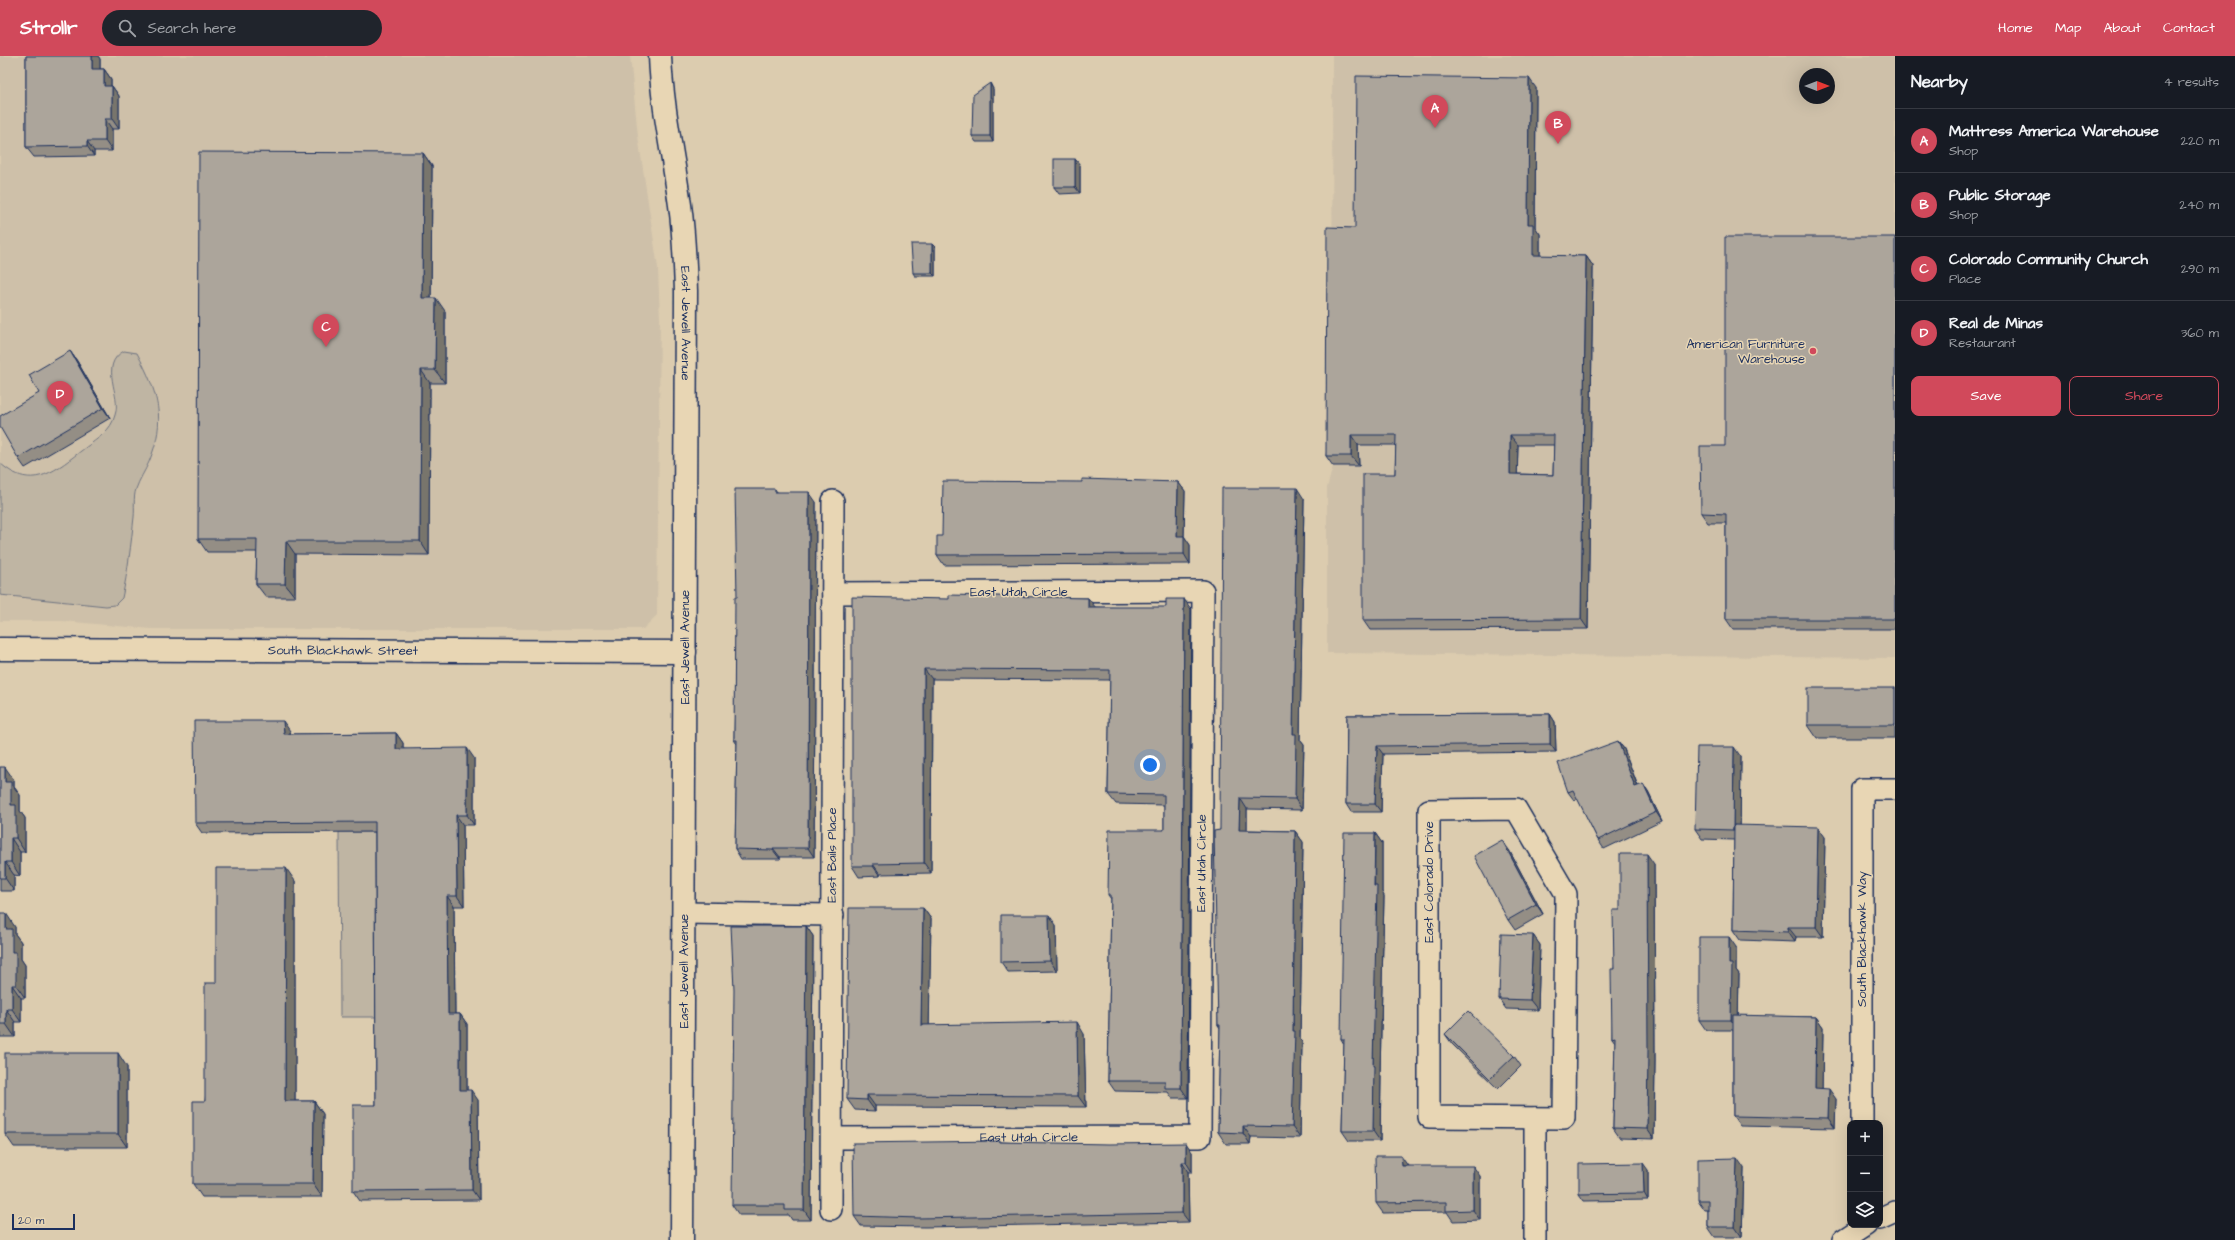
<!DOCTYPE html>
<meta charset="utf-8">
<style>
:root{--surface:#171b24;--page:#20242c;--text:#f1f3f6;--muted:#9ea1a6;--line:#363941;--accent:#d1495b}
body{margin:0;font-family:"Architects Daughter",sans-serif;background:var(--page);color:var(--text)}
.controls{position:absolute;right:12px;bottom:12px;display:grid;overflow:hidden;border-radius:8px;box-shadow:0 4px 16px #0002}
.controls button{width:36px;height:36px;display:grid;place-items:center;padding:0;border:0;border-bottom:1px solid var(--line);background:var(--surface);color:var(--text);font:20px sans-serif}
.compass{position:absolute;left:1799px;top:12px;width:36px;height:36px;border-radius:50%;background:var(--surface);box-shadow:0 4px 16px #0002;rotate:90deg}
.scale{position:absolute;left:12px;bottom:10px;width:63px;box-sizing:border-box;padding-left:4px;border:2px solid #1b2f5e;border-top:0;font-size:11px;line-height:14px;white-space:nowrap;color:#1b2f5e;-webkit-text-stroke:3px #e8d6b4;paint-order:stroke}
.you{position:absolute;left:1150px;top:709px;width:14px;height:14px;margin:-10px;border:3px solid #fff;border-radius:50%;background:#1a73e8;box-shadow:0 0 0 6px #1a73e833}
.badge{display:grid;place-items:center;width:26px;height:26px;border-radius:50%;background:var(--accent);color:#fff;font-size:13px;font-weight:700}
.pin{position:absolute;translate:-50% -33px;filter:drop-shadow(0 1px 2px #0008)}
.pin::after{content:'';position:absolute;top:21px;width:14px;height:12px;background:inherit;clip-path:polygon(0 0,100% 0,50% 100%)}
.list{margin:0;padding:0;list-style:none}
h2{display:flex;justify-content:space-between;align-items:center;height:52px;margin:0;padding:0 16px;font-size:17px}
h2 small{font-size:13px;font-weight:400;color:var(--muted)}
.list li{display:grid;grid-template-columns:26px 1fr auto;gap:12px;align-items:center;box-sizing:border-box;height:64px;padding:0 16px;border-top:1px solid var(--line)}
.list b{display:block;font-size:15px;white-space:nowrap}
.list p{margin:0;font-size:13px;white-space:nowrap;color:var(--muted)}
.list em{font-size:13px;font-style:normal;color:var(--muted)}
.actions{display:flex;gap:8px;padding:12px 16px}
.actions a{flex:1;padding:9px 0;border:1px solid var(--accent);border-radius:8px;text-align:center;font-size:14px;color:var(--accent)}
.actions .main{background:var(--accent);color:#fff}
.icon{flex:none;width:22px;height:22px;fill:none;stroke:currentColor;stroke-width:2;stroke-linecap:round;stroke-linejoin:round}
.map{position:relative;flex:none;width:1895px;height:1184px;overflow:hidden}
header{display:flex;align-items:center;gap:24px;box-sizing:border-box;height:56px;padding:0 20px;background:var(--accent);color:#fff}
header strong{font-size:19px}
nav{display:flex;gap:22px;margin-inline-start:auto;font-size:14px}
.search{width:280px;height:36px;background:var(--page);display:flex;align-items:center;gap:10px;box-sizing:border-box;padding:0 14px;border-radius:22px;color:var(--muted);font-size:15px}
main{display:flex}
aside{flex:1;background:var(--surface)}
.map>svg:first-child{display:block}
.built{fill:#cec0a9;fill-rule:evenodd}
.green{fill:#bfb5a3;stroke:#6d7280}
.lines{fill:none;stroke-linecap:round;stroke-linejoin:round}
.street-casing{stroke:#1b2f5e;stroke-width:24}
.secondary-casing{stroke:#1b2f5e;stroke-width:25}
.street{stroke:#e8d6b4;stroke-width:21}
.secondary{stroke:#e8d6b4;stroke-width:22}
.wall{fill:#948e85;stroke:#1b2f5e;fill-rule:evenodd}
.shaded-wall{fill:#78746c;stroke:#1b2f5e}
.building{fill:#aca59b;stroke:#1b2f5e;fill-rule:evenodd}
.poi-dot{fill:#d1495b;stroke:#e8d6b4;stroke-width:1.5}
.labels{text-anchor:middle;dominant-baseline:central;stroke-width:3;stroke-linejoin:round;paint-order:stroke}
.street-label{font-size:13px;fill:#1b2f5e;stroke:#e8d6b4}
.poi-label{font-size:13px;fill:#1b2f5e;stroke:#e8d6b4;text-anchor:end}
</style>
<header>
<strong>Strollr</strong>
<div class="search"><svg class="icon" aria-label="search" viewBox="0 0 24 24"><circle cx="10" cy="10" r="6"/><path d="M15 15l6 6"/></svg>Search here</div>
<nav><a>Home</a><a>Map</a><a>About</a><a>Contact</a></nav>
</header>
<main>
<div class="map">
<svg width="1895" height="1184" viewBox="0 0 1895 1184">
<rect width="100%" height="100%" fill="#dcccaf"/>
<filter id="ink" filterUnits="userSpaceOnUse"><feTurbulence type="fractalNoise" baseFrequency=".025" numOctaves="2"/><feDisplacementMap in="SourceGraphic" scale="8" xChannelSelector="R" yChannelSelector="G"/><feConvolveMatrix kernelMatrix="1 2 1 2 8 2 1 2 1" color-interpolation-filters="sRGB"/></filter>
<g filter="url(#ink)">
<!-- built -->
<g class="built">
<path d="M0,0h630l8,80 20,132 2,52 -3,295 -14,14h-492l-89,-8h-62v-26l106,11 20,-26 9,-90 14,-27 11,-39 -2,-21 -7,-23 -39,-4 4,36 -4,14 -56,45 -19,6 -18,-2 -12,-6 -7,-6z"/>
<path d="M1332,0h563v602l-568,-5v-165l6,-22zM1805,18h24v24h-24z"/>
</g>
<!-- green -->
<g class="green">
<path d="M124,295l13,2c21,40 30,66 12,109 -4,9 -10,18 -13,27 -3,9 -1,19 -2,28 -3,27 -6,54 -12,81l-7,7 -9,1 -106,-11v-132c33,30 57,6 85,-15 13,-10 26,-17 30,-33 7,-20 -17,-50 9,-64z"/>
<path d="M339,776h43l1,185h-43z"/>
</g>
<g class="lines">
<!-- street casing -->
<g class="street-casing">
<g id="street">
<path d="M1516,753l50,85 -2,224 -135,-1v-307z"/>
<path d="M684,857l149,2"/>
<path d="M1862,1067v-334h33"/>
<path id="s1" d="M832,1082l368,-1 3,-546 -370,2"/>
<path id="s2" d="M831,1153l2,-708"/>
<path d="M1880,1163l15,-7"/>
<path d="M1535,1184v-122"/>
<path d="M1843,1184l23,-15"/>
</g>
</g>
<!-- secondary casing -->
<g class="secondary-casing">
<g id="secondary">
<path id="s3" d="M660,0c2,51 13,99 20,149 4,29 5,57 6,86l-4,949"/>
<path id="s4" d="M0,593l685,3"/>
</g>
</g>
<!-- street -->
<use href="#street" class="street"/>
<!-- secondary -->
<use href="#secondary" class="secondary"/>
</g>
<!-- wall -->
<g class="wall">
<path d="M26,0h72l2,3v10h4l7,10v7h1l7,10v33h-7v22h-18v5l-60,1 -8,-10z"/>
<path d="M990,27l3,6v53h-17l-4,-6z"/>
<path d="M1536,32l-1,139 5,7v22h46l7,10 -5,363 -218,1 -7,-10 32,-146 1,-29h-38l1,21h-26l-7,-10 29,-228zM1518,389h36l-1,30 -36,-1z"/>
<path d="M423,97l9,13 -1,132 14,13v72h-15l-1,172 -134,-1v43h-29l-10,-13 1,-32h-50l-9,-13z"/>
<path d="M1075,103l5,6v28l-21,1 -5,-7z"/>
<path d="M1895,181v392h-162l-7,-10v-96h-18l-7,-10 24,-67z"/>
<path d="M932,188l3,3v29h-20l-2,-3z"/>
<path d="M70,295l7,10 33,57 -85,50 -7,-10 21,-65z"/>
<path d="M1082,426h96l7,9 -1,45 6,9v19l-246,1 -7,-10 5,-19z"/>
<path d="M775,433l2,3 39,10 -2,355h-34v2h-39l-6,-10 2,-105 -3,-4 3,-143z"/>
<path d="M1304,443l-4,241 4,5 -2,65 -55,-1v21l48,1 8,11 -3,198 2,2 -2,96 -49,-1 -1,7h-24l-8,-12 2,-104 -2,-3 2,-195z"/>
<path d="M1088,542l6,9 97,2 -3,489h-16l-4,-6 -53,-1 -7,-10 3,-182 -3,-4 56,-65v-25l-48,-1 -8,-10 2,-114 -178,-1 -1,194 -51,1v2l-21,1 -7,-11 97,-267z"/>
<path d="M1895,632v50h-78l-9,-13z"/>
<path d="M1550,658l5,8 1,30 -173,2 -2,58h-30l-5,-8 1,-89z"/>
<path d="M290,675l1,3 105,-1 7,10v6l71,9v67h-11l1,81h-10l1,108h5l7,10v66l11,10 1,100 -119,1 -7,-10 23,-86 -1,-273 -173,1 -7,-10z"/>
<path d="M1618,685l6,8 14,37 10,6 14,29 -58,28 -6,-9 -20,-41 -4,1 -6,-8z"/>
<path d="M1741,701l-1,69 85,11 -2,100h-27l-1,5 -55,-2 -7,-10 1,-90 -32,-1 -7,-10z"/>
<path d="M0,711l14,13v7l6,8v16l5,7v34h-5v24l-6,-1v16h-14z"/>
<path d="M1375,777l7,10v49l2,4 -4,178 1,2 -1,65h-31l-7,-10 2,-87 -3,-5z"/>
<path d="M1509,794l34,64 -28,16 -7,-10z"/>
<path d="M1654,808l1,197 -1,78 -34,-1 -7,-10 2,-86 -3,-4 2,-69 6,-59z"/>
<path d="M295,825v220h19l9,13 -1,83h-120l-9,-13 12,-83 11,-118z"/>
<path d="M923,852l8,11 -2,106 155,9 2,73 -211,-1v5l-20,-1 -8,-11z"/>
<path d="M0,857l15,14v7l6,8v17l4,6v33h-4v24h-6v15h-15z"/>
<path d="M1056,869l1,46 -49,1 -7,-10z"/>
<path d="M806,870l7,10 -2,284h-19l-3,-5h-50l-7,-10z"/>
<path d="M1533,879l7,10 -2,65 -32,-1 -7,-10z"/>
<path d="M1736,891v23l3,4 -1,42 78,1 7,10 -1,61 14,11 -1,29 -95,-2 -7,-10v-86h-27l-7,-10z"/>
<path d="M1445,978l69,22 7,10 -23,23 -46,-45z"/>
<path d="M127,1011v80h-113l-9,-13z"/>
<path d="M1001,1086l191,10v20h-4l1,50 -264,5 -64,-1 -7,-10z"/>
<path d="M1408,1110l72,10v44l-27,1 -6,-9 -64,1 -7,-10z"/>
<path d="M1744,1112l-2,69h-27l-7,-10v-17h-3l-7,-10z"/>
<path d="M1648,1114v30l-64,1 -5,-7z"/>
</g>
<!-- shaded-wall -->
<g class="shaded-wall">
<path d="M92,0h6l2,3v20l-8,-10z"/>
<path d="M104,13l7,10v17l-7,-10z"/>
<path d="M1529,22l7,10 -1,139 5,7v32l-7,-11 -5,-31z"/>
<path d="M990,27l3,6v53l-3,-6z"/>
<path d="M112,30l7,10v33l-7,-10z"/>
<path d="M105,63l7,10v22l-7,-10z"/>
<path d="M87,85l7,10v5l-7,-10z"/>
<path d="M423,97l9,13 -1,145 -9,-13z"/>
<path d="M1075,103l5,6v28l-5,-6z"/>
<path d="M932,188l3,3v29l-3,-3z"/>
<path d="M1586,200l7,10 -5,363 -7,-10z"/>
<path d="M436,242l9,13v72l-10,-13z"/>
<path d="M70,295l7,10 33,57 -7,-10z"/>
<path d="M421,314l9,13 -1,172 -9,-14z"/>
<path d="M1351,379l7,10 1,21 -8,-10z"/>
<path d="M1510,379l8,10 -1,39 -7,-10z"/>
<path d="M1178,426l7,9 -1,45 6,9v19l-6,-10 -7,-18z"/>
<path d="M1297,432l7,11 -4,241 4,5 -2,65 -7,-11 -2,-65z"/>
<path d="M809,436l7,10 -2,355 -6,-9z"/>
<path d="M286,485l9,13v43l-10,-13z"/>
<path d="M1088,542l8,10 -8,-1z"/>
<path d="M1184,543l7,10 -3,489 -7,-10z"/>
<path d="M924,613l8,10 -1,194 -7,-10z"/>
<path d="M1550,658l5,8 1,30 -6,-8z"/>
<path d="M283,665l7,10 1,13 -7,-10z"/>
<path d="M396,677l7,10v16l-7,-10z"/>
<path d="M1618,685l6,8 17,47 -6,-9z"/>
<path d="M1377,690l6,8 -2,58 -6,-8z"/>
<path d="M1734,691l7,10 -1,83 -7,-10z"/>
<path d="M467,692l7,10v67l-7,-10z"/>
<path d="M5,711l9,13v7l6,8v16l5,7v34l-9,-14 -5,-33 -6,-23z"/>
<path d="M1643,728l5,8 14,29 -6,-9z"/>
<path d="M1240,742l7,11v32l-8,-11z"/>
<path d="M456,759l7,10 1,81 -7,-10z"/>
<path d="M1818,771l7,10 -2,100 -7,-10z"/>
<path d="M1295,775l8,11 -3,198 2,2 -2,96 -8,-11z"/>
<path d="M1375,777l7,10v49l2,4 -4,178 1,2 -1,65 -7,-10v-65z"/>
<path d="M11,782l9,14v24l-9,-14z"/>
<path d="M1502,784l7,10 34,64 -7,-10z"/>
<path d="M773,792l7,9v2l-7,-9z"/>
<path d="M1647,798l7,10 1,197 -1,78 -7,-10z"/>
<path d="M5,806l9,13v16l-9,-13z"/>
<path d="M873,808l7,10v2l-7,-10z"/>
<path d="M286,812l9,13v233l-10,-13z"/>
<path d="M447,840l7,10 1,118 -7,-10z"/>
<path d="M923,852l8,11 -2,117 -8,-11z"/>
<path d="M6,857l9,14v7l6,8v17l4,6v33l-9,-13 -4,-33 -6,-23z"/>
<path d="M1049,859l7,10 1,46 -7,-10z"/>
<path d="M806,870l7,10 -2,284 -7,-10z"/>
<path d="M1788,871l8,10 -1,5 -7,-10z"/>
<path d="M1533,879l7,10 -2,65 -8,-10z"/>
<path d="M1729,881l7,10v23l3,4 -1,56 -7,-10 -2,-56z"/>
<path d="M12,929l9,13v24l-9,-13z"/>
<path d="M6,953l9,13v15l-9,-13z"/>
<path d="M460,958l7,10v76l-7,-10z"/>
<path d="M1816,961l7,10 -1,71 -7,-10z"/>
<path d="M1077,966l7,12 2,73 -8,-11z"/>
<path d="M118,997l9,14v80l-9,-13z"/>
<path d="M1829,1033l7,10 -1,29 -7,-10z"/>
<path d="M471,1034l7,10 1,100 -7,-10z"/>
<path d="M867,1039l8,11v5l-8,-11z"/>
<path d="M314,1045l9,13 -1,83 -9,-13z"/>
<path d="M1243,1070l8,11 -1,7 -7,-11z"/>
<path d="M1186,1087l6,9v20l-6,-10z"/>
<path d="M1401,1100l7,10h-6z"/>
<path d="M1737,1102l7,10 -2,69 -7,-10z"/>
<path d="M1182,1106l6,10 1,50 -7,-9z"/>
<path d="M1643,1107l5,7v30l-4,-7z"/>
<path d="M1473,1110l7,10v44l-7,-10z"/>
</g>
<!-- building -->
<g class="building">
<path d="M26,0h66v13h12v17h8v33h-7v22h-18v5l-61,1z"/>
<path d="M1356,20l173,2 -1,146h5v31l53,1 -5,363 -218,1v-146h32l1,-39h-45v21h-25l1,-229 28,1zM1510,379h44l-1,40 -43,-1z"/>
<path d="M990,27v53h-18l1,-41z"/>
<path d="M199,96l224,1 -1,145h14l-1,72h-14l-1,171h-134l-1,43h-29l1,-45h-59z"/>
<rect x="1054" y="103" width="21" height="28"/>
<path d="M1725,181h170v382h-169v-105l-25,-1 -1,-67h25z"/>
<path d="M911,188h21v29h-19z"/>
<path d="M70,295l33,57 -85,50 -18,-31v-11l39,-23 -10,-18z"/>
<path d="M1082,423l96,3 -1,54h7v18l-247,1v-19h5l1,-55 139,1z"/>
<path d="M1222,432h75l-4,246h3l-1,65 -55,-1 -1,32 56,1 -2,200h2l-3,96 -49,-1v7l-25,-1 2,-107h-2l-4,-194 6,-1z"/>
<path d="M735,433h40v3h34l-1,356h-35v2l-38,-1 2,-109h-3l1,-143h2z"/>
<path d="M949,539l139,3v9h78v-8h18l-3,489h-16v-7h-57l3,-186h-3l1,-65h55v-35l-56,-1 2,-124 -186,-1v194l-51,1v2h-21v-269l97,2z"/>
<rect x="1808" y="632" width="87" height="37"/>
<path d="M1550,658v30l-173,2 -2,58h-29l1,-89z"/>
<path d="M194,665h89l1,13 112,-1v16l71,-1v67h-11l1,81h-10l1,118h12v76h11l1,100 -119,1v-86h23l-1,-283 -180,1z"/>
<path d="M1618,685l17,46 8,-3 13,28 -58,28 -25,-50 -5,2 -10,-29z"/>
<path d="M1697,691h37l-1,83 -38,-1z"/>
<path d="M0,711h5v15h6v23h5v33h-5v24h-6v16h-5z"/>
<path d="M1734,769l84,2 -2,100h-28v5l-55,-2z"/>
<path d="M1344,777h31l-1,53h3l-4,180h1l-1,65h-31l2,-92h-3z"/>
<path d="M1502,784l34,64 -28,16 -34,-64z"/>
<path d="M1620,798h27l1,197 -1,78 -34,-1 2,-91 -3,1 -1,-69h3l-1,-59h7z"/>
<path d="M216,812h70l-1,233h29l-1,83h-120v-83h12v-118h11z"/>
<path d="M849,852h74l-2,117 156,-3 1,74 -211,-1v5l-20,-1z"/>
<path d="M0,857h6v16h6v23h4v33h-4v24h-6v15h-6z"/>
<path d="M1001,859h48l1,46 -49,1z"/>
<path d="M731,870h75l-2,284h-19v-5h-53l2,-215z"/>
<path d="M1501,878l32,1 -3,65 -31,-1z"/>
<path d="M1699,881h30v27h3l-1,56h-32z"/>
<path d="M1468,955l46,45 -24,23 -45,-45z"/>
<path d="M1733,959l83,2 -1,71 14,1 -1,29 -95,-2z"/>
<rect x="5" y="997" width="113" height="81"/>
<path d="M1000,1085v1l109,2 77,-1v19h-4v51l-263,5 -65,-2 -1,-73z"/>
<path d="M1375,1100h26l1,10h71v44l-27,1v-9l-70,1z"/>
<path d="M1737,1102l-2,69h-27v-27h-10v-41z"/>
<path d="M1643,1107l1,30 -65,1v-30z"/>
</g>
</g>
<!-- markers -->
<circle class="poi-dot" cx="1813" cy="295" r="4"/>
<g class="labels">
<!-- street labels -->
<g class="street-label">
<text stroke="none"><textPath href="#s3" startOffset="269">East Jewell Avenue</textPath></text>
<text x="1019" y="536">East Utah Circle</text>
<text transform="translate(685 591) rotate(-90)">East Jewell Avenue</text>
<text stroke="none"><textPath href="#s4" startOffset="343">South Blackhawk Street</textPath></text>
<text stroke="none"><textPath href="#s2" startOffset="354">East Bails Place</textPath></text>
<text stroke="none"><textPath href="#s1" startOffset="642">East Utah Circle</textPath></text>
<text transform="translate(1429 826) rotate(-90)">East Colorado Drive</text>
<text transform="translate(1862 883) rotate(-90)">South Blackhawk Way</text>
<text transform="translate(684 915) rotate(-90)">East Jewell Avenue</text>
<text stroke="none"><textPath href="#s1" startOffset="197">East Utah Circle</textPath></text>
</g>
<!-- poi labels -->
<g class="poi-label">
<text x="1805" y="288">American Furniture<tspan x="1805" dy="15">Warehouse</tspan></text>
</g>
</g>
</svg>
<div class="controls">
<button>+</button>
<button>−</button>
<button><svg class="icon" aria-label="layers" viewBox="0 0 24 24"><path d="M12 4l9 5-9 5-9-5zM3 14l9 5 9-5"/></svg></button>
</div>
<svg class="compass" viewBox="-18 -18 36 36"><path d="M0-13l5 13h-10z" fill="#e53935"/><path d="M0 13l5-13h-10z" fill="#9ea1a6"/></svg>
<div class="scale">20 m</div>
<div class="you"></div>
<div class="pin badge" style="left:1435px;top:72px">A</div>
<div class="pin badge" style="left:1558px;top:88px">B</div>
<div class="pin badge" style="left:326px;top:291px">C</div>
<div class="pin badge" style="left:60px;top:358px">D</div>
</div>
<aside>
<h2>Nearby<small>4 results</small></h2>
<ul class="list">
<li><span class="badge">A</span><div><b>Mattress America Warehouse</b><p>Shop</p></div><em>220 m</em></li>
<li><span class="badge">B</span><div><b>Public Storage</b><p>Shop</p></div><em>240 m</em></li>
<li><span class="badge">C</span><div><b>Colorado Community Church</b><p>Place</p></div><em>290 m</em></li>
<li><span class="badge">D</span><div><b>Real de Minas</b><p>Restaurant</p></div><em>360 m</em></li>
</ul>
<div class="actions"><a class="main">Save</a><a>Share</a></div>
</aside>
</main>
